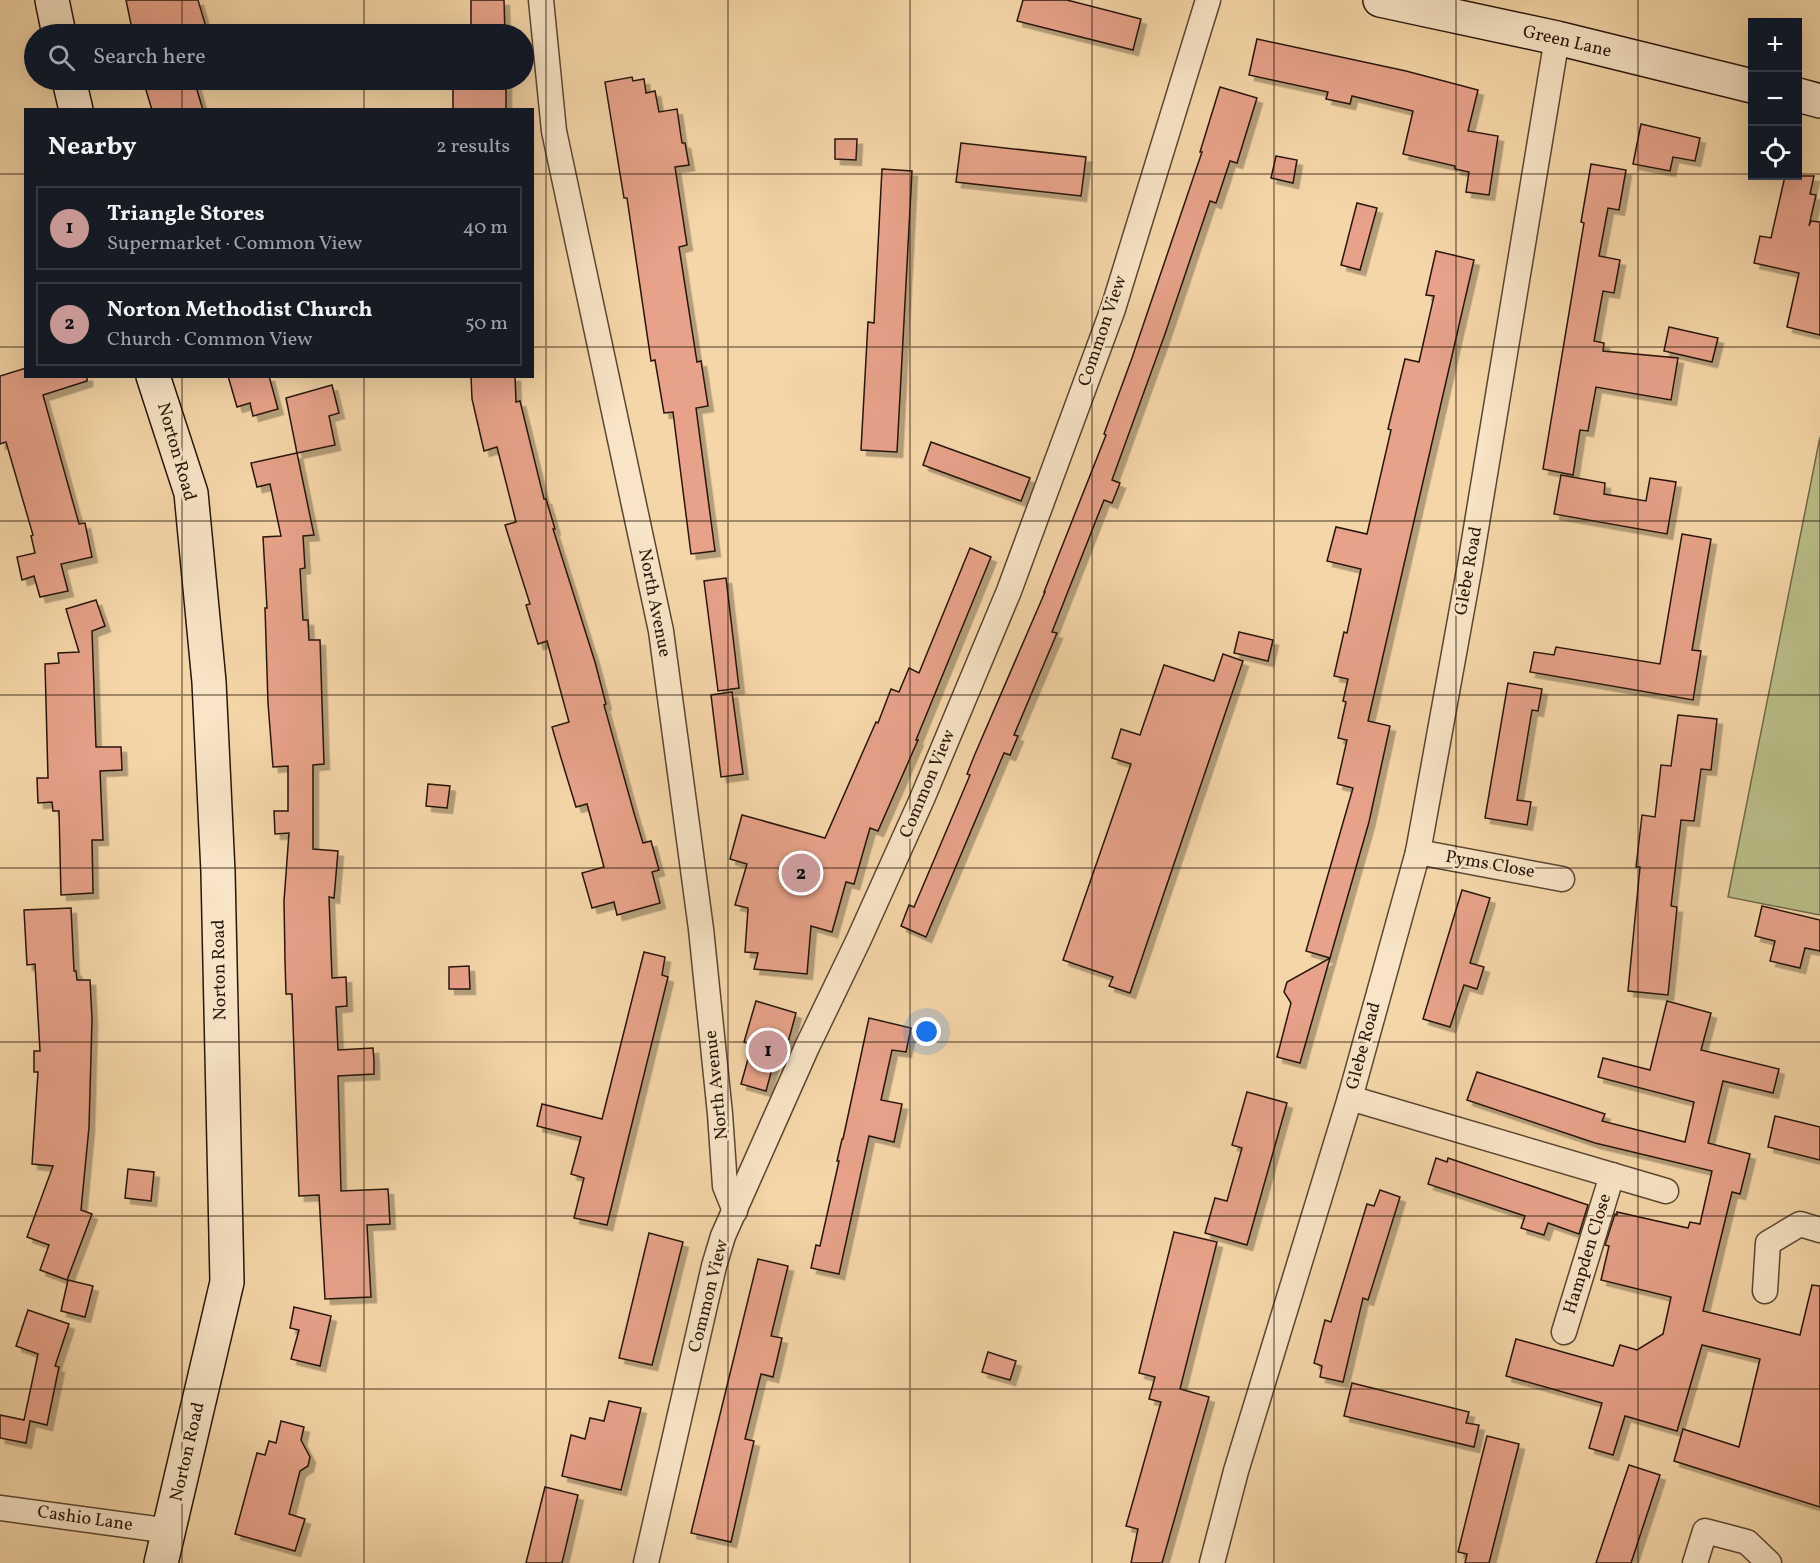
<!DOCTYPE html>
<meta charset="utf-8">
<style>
:root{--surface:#171b24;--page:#20242c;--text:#f1f3f6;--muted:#9ea1a6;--line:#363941;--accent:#c59692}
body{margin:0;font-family:Vollkorn,serif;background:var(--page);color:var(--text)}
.controls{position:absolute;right:18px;top:18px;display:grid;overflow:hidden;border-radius:0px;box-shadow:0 6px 24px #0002}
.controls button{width:54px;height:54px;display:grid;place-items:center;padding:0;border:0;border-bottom:2px solid var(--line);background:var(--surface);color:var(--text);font:30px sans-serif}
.you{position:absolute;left:927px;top:1032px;width:21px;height:21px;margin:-15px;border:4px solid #fff;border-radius:50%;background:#1a73e8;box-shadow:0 0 0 9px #1a73e833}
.badge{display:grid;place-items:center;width:39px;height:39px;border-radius:50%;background:var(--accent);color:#111;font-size:20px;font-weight:700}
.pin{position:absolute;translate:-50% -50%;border:3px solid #fff;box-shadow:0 2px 6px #0006}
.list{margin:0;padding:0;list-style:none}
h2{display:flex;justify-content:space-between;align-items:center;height:78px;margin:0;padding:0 24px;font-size:26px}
h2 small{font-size:20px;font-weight:400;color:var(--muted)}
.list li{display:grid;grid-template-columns:39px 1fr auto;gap:18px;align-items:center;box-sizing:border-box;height:84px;margin:0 12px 12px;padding:0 12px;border:2px solid var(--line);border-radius:0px}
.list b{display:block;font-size:22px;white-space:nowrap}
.list p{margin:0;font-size:20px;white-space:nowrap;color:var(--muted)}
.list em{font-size:20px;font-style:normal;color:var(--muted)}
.icon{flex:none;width:33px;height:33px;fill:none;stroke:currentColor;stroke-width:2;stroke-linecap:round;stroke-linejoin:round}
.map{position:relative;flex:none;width:1820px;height:1563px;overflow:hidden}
.search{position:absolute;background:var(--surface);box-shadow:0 6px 24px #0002;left:24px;top:24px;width:510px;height:66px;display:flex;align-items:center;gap:15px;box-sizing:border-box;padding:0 21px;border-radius:33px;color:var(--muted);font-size:22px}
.panel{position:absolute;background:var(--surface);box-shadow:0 6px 24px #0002;left:24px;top:108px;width:510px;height:270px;border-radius:0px}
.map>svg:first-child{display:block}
.green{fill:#babe89;stroke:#716a4a;stroke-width:1.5}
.building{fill:#e7a289;stroke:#28160a;stroke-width:1.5;filter:url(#shadow)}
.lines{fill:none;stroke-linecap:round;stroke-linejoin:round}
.street-casing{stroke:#5b4632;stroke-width:27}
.secondary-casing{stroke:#28160a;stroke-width:36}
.street{stroke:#f8e4c6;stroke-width:24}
.secondary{stroke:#f8e4c6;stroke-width:33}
.grid{fill:none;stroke:#28160a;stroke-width:1.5;stroke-opacity:0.55}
.labels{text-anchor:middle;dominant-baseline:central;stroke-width:5;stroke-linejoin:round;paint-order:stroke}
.street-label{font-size:18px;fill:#28160a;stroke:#f8e4c6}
</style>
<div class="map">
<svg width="1820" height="1563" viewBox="0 0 1820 1563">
<defs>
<filter id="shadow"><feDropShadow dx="5.5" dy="5.5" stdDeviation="0" flood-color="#0004"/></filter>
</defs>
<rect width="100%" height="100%" fill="#f5d6a8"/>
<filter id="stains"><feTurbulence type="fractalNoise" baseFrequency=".00333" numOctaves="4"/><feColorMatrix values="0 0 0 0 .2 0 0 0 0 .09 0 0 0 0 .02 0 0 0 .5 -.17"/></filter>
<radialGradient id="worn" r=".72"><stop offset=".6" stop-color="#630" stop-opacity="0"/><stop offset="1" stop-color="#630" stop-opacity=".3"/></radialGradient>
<!-- green -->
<path class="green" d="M1820,437v478l-92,-18z"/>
<!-- building -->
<g class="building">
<path d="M126,0h72l10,34h-75z"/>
<path d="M471,0h33l1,34h-34z"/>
<path d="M1023,0h44l74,19 -8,31 -116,-29z"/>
<path d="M1257,39l149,32 72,19 -10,41 30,5 -9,59 -23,-3 3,-20 -14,-3v-3l-52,-12 10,-43 -61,-15 -2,8 -24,-5 2,-7 -79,-17z"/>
<path d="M632,77l1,4 11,-2 2,14 9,-2 4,21 18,-3 5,34h3l4,22 -14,2 12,78 -8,2 18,115 4,-1 7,45 -12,2 19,143 -24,3 -18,-142 -9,1 -9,-53 -4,1 -24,-163h-3l-19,-116z"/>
<path d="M143,80h51l9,30h-51z"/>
<rect x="453" y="80" width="53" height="29"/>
<path d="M1220,87l37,11 -20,65 -7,-2 -14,42 -6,-2 -45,133 -53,146 8,3 -8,20 -8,-3 -52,132 5,1 -43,102 4,1 -8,19 -6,-2 -78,184 -25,-11 8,-21 5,2 45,-106 11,-26 -3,-1 8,-20 70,-162h-1l62,-157 -2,-1 28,-76 70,-206h-2z"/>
<path d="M1641,124l59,14 -5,23 -22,-4 -3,14 -37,-7z"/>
<path d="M835,139h22l-1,21 -21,-1z"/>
<path d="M961,143l125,14 -5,39 -125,-14z"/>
<path d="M1276,156l21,4 -4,23 -22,-5z"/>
<path d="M1591,164l35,6 -7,40 -11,-2 -9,48 21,4 -6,33 -11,-2 -9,50 10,2 -1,8 75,7 -7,42 -75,-13 -8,44 -8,-1 -7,45 -30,-6 41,-246 -3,-1z"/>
<path d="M882,169l30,2 -15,281 -36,-2 7,-128 6,1z"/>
<path d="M1785,176h29l-4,18 6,1 -7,31 2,-5 9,1v113l-33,-8 12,-54 -45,-10 6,-27 11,2z"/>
<path d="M1357,203l20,5 -17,62 -19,-5z"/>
<path d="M1436,251l38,9 -106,461 22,5 -21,96 -39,136 -24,-7 47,-163 -16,-4 10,-44 -9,-2 8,-36 -3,-1 5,-22 -14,-3 10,-44 3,1 14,-64 -34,-8 9,-34 31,7 24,-104 -3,-1 17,-70 14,3 15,-66 -8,-1z"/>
<path d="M1669,327l49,11 -6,24 -48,-11z"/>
<path d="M26,368v8h61v5l-44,14 36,129 6,-1 7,34 -31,7 7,27 -28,6 -6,-21 -12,4 -5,-23 18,-4 -4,-17 2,-1 -27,-93 -6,2v-68z"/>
<path d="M228,376h41l9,33 -25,7 -3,-13 -13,4z"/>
<path d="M471,376h44l1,26 4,-1 24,98h2l9,30h-2l42,133 11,42 -2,1 30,108 9,30 8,-2 8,29 -7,2 8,31 -43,12 -3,-13 -22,6 -10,-35 22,-6 -17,-63 -11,3 -15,-49 -9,-31 17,-5 -22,-81 -9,3 -12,-39 4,-1 -25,-79 11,-3 -19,-75 -13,4 -12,-52z"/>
<path d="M332,385l7,28 -10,3 6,29 -38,8 -11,-55z"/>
<path d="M931,442l99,36 -9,23 -98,-36z"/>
<path d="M297,453l17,82 -11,1 2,32 -5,1 3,51h5l1,20h11l4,124 -11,1v84l25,2 -4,47 -5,-1 3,81 14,-1 1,29 -11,1 2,43 35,-2 1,13v13l-36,2 3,115 47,-2 2,35 -23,1 4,72 -46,2 -6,-104 -20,1 -7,-202h-6l-1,-34 -1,-59 5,-68 -14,1 -1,-23h14v-45l-15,1 -5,-64 -3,-95h2l-4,-71 18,-1 -11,-52 -13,3 -6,-24z"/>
<path d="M1561,475l44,8 -1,11 42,7 4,-23 26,4 -9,52 -113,-20z"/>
<path d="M1682,534l29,5 -19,111 9,1 -8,49 -163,-28 4,-20 20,3 2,-8 104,17z"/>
<path d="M970,548l21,9 -75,183h2l-40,91 -8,-3 -16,56 -8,-2 -14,50 -21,-6 -4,48 -53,-5 4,-16 -13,-1 3,-44 -13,-3 12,-41 -17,-5 12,-44 83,23 51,-116 2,1 13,-34 8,3 10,-24 10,5z"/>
<path d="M726,578l13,110 -21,3 -14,-110z"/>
<path d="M96,600l9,26 -13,5 4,116h25l1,23 -22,1 3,69h-11l1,53 -32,2 -2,-84h-6l-1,-9 -14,1 -1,-25h11l-3,-114 14,-1 -1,-10 21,-1 -13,-43z"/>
<path d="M1239,632l34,8 -5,21 -34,-8z"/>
<path d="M1223,654l20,7 -113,332 -21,-7 4,-9 -50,-17 68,-196 -19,-6 9,-29 19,6 24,-70 50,16z"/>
<path d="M1508,683l34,6 -4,22 -6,-1 -15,90 14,2 -4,23 -42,-7z"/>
<path d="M732,692l11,82 -22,3 -10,-82z"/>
<path d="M1678,715l39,4 -6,51 -10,-1 -7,52 -13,-1 -10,86 6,1 -9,88 -40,-4 12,-124h-4l6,-52 13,2 6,-52 10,1z"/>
<path d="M428,784l22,2 -3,22 -21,-2z"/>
<path d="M1462,890l28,8 -20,65 14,4 -7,22 -13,-4 -14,42 -27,-8z"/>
<path d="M1762,906l58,14v31l-15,-3 -5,20 -30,-7 5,-20 -20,-5z"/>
<path d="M71,908l3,63h2l1,9h13l2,39 -3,108 -8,83 11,4 -25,66 -27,-10 9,-25 -22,-8 26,-71 -21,-2 6,-92h-4v-21h6l-5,-87 -8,1 -3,-55z"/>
<path d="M644,952l21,5 -3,18 6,2 -61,248 -33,-7 10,-40 -13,-4 10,-37 -44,-11 5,-22 60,15z"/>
<path d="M1330,958l-30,105 -23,-6 14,-54 -7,-11 3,-10z"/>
<path d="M469,966l1,23h-21v-22z"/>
<path d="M756,1001l40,12 -12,44 -8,-3 -10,37 -25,-7 11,-39 -8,-3z"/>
<path d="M1667,1001l44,12 -10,37 78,19 -6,24 -50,-12 -15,62 42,11 -10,40 -8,-2 -29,119 97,24 12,-50 8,1v221l-146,-46 9,-32 56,18 21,-88 -58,-14 -25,86 -52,-15 -12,39 -24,-7 13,-45 -96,-27 10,-37 97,27 7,-21 17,5 26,-16 8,-37 -70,-17 8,-34 -4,-1 10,-31 2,1v-3l71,16 2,-6 10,2 12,-53 -117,-28 -128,-43 10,-28 128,42 -3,7 83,21 9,-40 -96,-25 5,-19 47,12z"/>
<path d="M869,1018l42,10 -5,24 -14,-2 -11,50 21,4 -8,38 -25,-6 -30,138 -28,-6 5,-23 4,1 19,-85h-2l5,-22h1z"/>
<path d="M1247,1092l40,11 -40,142 -42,-12 10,-35 12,3 15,-53 -10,-3z"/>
<path d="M1775,1116l45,11v33l-52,-13z"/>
<path d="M1436,1158l11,4 1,-4 140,47 -9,29 -31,-11 -4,12 -23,-7 4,-12 -97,-32z"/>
<path d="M128,1169l26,3 -3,29 -26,-3z"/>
<path d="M1380,1190l20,7 -32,103 -5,-2 -20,84 -23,-5 2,-11 -8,-3 11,-43 6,2 36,-118 7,2z"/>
<path d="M1174,1232l43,10 -37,147 29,8 -47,166h-31l7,-34 -12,-3 35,-124 -12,-3 6,-22 -16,-4z"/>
<path d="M649,1233l34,9 -31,123 -33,-7z"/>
<path d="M758,1259l30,7 -17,70 11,2 -9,39 -12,-3 -16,65 9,2 -23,101 -40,-9z"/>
<path d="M68,1280l25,6 -8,31 -24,-6z"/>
<path d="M294,1307l37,9 -11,50 -29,-7 8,-29 -9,-2z"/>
<path d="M28,1310l41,14 -14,42 4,1 -12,58 -17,-4 -4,22 -26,-5v-23l24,5 14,-66 -22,-8z"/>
<path d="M988,1352l28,9 -6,19 -28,-8z"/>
<path d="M1352,1383l117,29 -3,11 13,2 -5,22 -130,-31z"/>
<path d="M609,1401l32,7 -20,82 -59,-14 9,-41 14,4 5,-21 14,3z"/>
<path d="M281,1421l23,6 -3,13 9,17 -2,9 -8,5 -11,43 16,5 -10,32 -60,-17 22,-81 8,2 4,-14 7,2z"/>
<path d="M1487,1436l32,8 -30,119h-24l2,-9 -9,-2z"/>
<path d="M1629,1465l31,10 -29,88h-35z"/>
<path d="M545,1487l33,8 -16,68h-36z"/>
</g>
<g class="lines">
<!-- street casing -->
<g class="street-casing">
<g id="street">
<path d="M541,0l13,131 107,500 40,298 19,185 5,72 10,25"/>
<path d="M1418,852l144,27"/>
<path d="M1350,1098l316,93"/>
<path d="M1765,1291l3,-48 32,-19 20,6"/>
<path d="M1564,1332l48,-157"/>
<path d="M0,1508l170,23"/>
<path d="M646,1563l68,-297 9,-30 84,-189 52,-108 63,-140 87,-208 104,-282 95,-309"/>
<path d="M1212,1563l24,-92 114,-373 68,-246 52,-287 87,-527"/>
<path d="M1695,1563l10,-32 42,11 22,21"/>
</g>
</g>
<!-- secondary casing -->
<g class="secondary-casing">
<g id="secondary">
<path d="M52,0l7,34"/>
<path d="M1380,0l177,38 195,48"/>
<path d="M69,80l7,30"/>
<path d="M1798,95l22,6"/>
<path d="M153,376l38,117 18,189 9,190 9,410 -66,281"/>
</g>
</g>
<!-- street -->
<use href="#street" class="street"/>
<!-- secondary -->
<use href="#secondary" class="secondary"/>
</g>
<!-- grid -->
<path class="grid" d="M182,0v34M364,0v34M546,0v1563M728,0v1563M910,0v1563M1092,0v1563M1274,0v1563M1456,0v1563M1638,0v1563M182,80v30M364,80v30M0,174h26M532,174h1220M1798,174h22M0,347h26M532,347h1288M182,376v1187M364,376v1187M0,521h1820M0,695h1820M0,868h1820M0,1042h1820M0,1216h1820M0,1389h1820"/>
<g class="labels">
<!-- street labels -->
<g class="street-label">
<text transform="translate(1567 42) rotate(13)">Green Lane</text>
<text transform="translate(1103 331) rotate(-71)">Common View</text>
<text transform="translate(176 452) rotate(74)">Norton Road</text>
<text transform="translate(1469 571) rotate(-80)">Glebe Road</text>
<text transform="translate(654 603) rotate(79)">North Avenue</text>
<text transform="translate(928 784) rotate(-67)">Common View</text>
<text transform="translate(1490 865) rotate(10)">Pyms Close</text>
<text transform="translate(220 970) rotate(-91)">Norton Road</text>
<text transform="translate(1364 1046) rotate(-75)">Glebe Road</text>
<text transform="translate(717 1085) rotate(-96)">North Avenue</text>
<text transform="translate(1588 1254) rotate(-73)">Hampden Close</text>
<text transform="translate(709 1296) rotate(-76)">Common View</text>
<text transform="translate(188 1452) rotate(-77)">Norton Road</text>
<text transform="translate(85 1519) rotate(8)">Cashio Lane</text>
</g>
</g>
<rect width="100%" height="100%" filter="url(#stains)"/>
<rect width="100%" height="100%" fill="url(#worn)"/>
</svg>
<div class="controls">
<button>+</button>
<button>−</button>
<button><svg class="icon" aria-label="locate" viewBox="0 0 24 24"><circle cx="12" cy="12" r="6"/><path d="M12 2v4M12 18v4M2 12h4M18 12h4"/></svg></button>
</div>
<div class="you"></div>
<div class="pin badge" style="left:768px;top:1050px">1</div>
<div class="pin badge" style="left:801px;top:873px">2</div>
<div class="search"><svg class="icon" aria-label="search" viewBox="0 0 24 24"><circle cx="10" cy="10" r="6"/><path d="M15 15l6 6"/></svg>Search here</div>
<section class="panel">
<h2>Nearby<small>2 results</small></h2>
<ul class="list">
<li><span class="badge">1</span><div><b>Triangle Stores</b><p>Supermarket · Common View</p></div><em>40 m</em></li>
<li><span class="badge">2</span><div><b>Norton Methodist Church</b><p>Church · Common View</p></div><em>50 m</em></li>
</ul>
</section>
</div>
